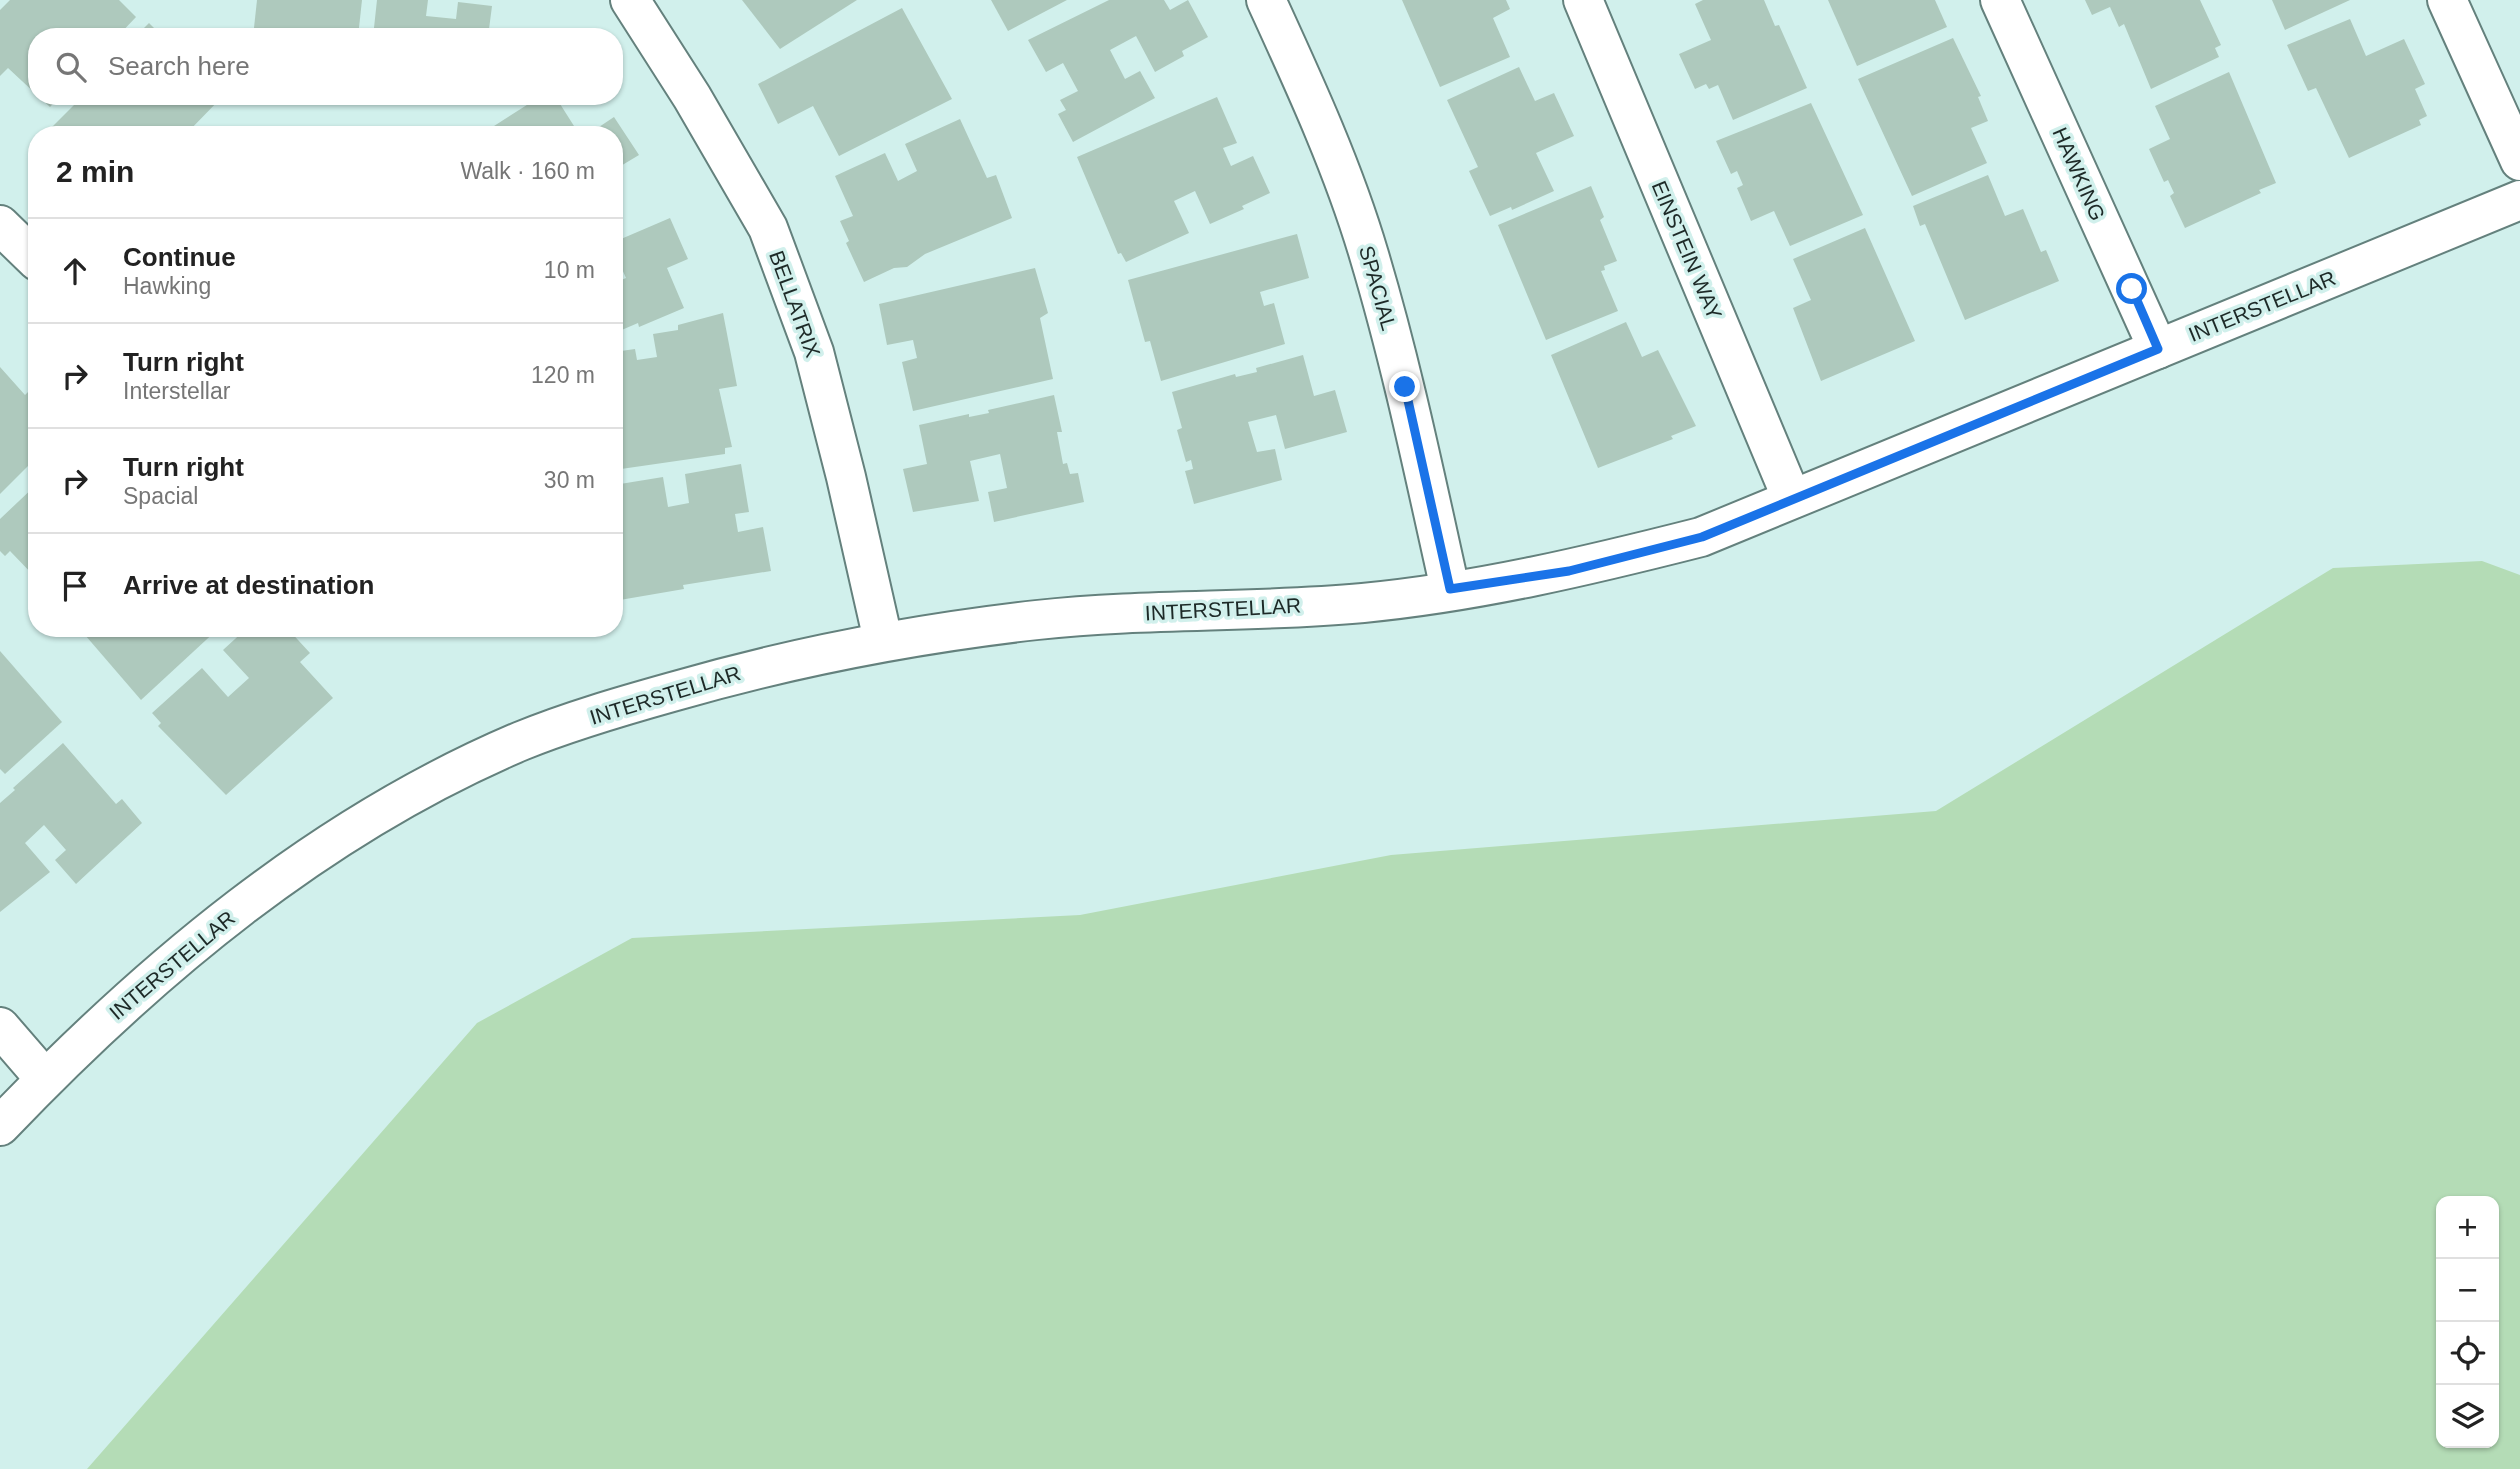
<!DOCTYPE html>
<meta charset="utf-8">
<style>
:root{--surface:#fff;--page:#f2f2f2;--text:#222;--muted:#767676;--line:#e0e0e0}
body{margin:0;font-family:Arial,sans-serif;background:var(--page);color:var(--text)}
.controls{position:absolute;right:21px;bottom:21px;display:grid;overflow:hidden;border-radius:14px;box-shadow:0 2px 5px #0004}
.controls button{width:63px;height:63px;display:grid;place-items:center;padding:0;border:0;border-bottom:2px solid var(--line);background:var(--surface);color:var(--text);font:35px sans-serif}
.stop{position:absolute;width:21px;height:21px;margin:-16px;border:5px solid #1a73e8;border-radius:50%;background:#fff}
.stop.end{background:#1a73e8;border-color:#fff;box-shadow:0 2px 7px #0008}
.list{margin:0;padding:0;list-style:none}
h2{display:flex;justify-content:space-between;align-items:center;height:91px;margin:0;padding:0 28px;font-size:30px}
h2 small{font-size:23px;font-weight:400;color:var(--muted)}
.list li{display:grid;grid-template-columns:46px 1fr auto;gap:21px;align-items:center;box-sizing:border-box;height:105px;padding:0 28px;border-top:2px solid var(--line)}
.list b{display:block;font-size:26px;white-space:nowrap}
.list p{margin:0;font-size:23px;white-space:nowrap;color:var(--muted)}
.list em{font-size:23px;font-style:normal;color:var(--muted)}
.icon{flex:none;width:38px;height:38px;fill:none;stroke:currentColor;stroke-width:2;stroke-linecap:round;stroke-linejoin:round}
.map{position:relative;flex:none;width:2520px;height:1469px;overflow:hidden}
.search{position:absolute;background:var(--surface);box-shadow:0 2px 5px #0004;left:28px;top:28px;width:595px;height:77px;display:flex;align-items:center;gap:18px;box-sizing:border-box;padding:0 24px;border-radius:28px;color:var(--muted);font-size:26px}
.panel{position:absolute;background:var(--surface);box-shadow:0 2px 5px #0004;left:28px;top:126px;width:595px;height:511px;border-radius:28px}
.map>svg:first-child{display:block}
.green{fill:#b4dcb6;fill-rule:evenodd}
.building{fill:#aec9bd}
.lines{fill:none;stroke-linecap:round;stroke-linejoin:round}
.minor-casing{stroke:#64817d;stroke-width:42}
.tertiary-casing{stroke:#64817d;stroke-width:42}
.minor{stroke:#fff;stroke-width:38}
.tertiary{stroke:#fff;stroke-width:38}
.route{stroke:#1a73e8;stroke-width:9}
.labels{text-anchor:middle;dominant-baseline:central;stroke-width:7;stroke-linejoin:round;paint-order:stroke}
.street-label{font-size:21px;fill:#1d2927;stroke:#d1f0ec}
</style>
<div class="map">
<svg width="2520" height="1469" viewBox="0 0 2520 1469">
<rect width="100%" height="100%" fill="#d1f0ec"/>
<!-- green -->
<path class="green" d="M2482,561l38,14v894h-2433l390,-446 155,-85 448,-23 311,-60 545,-44 397,-243zM2441,1201h53v242h-53z"/>
<!-- building -->
<g class="building">
<path d="M10,0h109l17,17 -19,20h-80v58l-29,-27 -8,8v-66z"/>
<path d="M257,0h105l-4,37h-105z"/>
<path d="M377,0h51l-2,16 30,3 2,-17 34,4 -4,31h-115z"/>
<path d="M742,0h115l-77,49z"/>
<path d="M991,0h76l-59,31z"/>
<path d="M1109,0h55l6,10 18,-10 20,37 -26,14 2,5 -29,16 -19,-36 -26,14 15,29 15,-8 15,27 -82,44 -15,-28 8,-4 -6,-10 18,-9 -15,-28 -17,9 -18,-32z"/>
<path d="M1402,0h104l4,9 -17,9 17,39 -70,30z"/>
<path d="M1703,0h61l11,26 4,-1 28,63 -74,32 -15,-35 -9,4 -3,-5 -11,5 -16,-35 32,-14 -16,-36z"/>
<path d="M1828,0h107l12,27 -90,39z"/>
<path d="M2085,0h115l21,45 -6,3 4,9 -68,32 -27,-65 -5,3 -9,-20 -18,8z"/>
<path d="M2272,0h78l-65,30z"/>
<path d="M902,8l50,91 -113,57 -26,-50 -35,18 -20,-40z"/>
<path d="M2350,19l16,37 38,-17 21,45 -10,5 12,27 -8,4 2,5 -72,33 -33,-70 -8,3 -21,-46z"/>
<path d="M149,23l14,14h-28z"/>
<path d="M1953,38l28,58 -3,1 10,24 -17,7 16,35 -75,33 -54,-117z"/>
<path d="M1519,67l16,34 19,-8 20,43 -38,17 18,38 -42,19 -1,-3 -21,9 -21,-45 9,-4 -31,-67z"/>
<path d="M2229,72l47,111 -17,7 2,3 -76,35 -15,-32 4,-3 -6,-13 -4,2 -15,-33 21,-10 -15,-33z"/>
<path d="M38,96h22l-10,11z"/>
<path d="M83,96h140l-38,39h-30l-3,-4 -4,4h-104z"/>
<path d="M541,96h14l19,30 -6,4 4,5h-92z"/>
<path d="M1217,97l20,46 -14,5 8,18 22,-10 17,37 -28,13 2,3 -34,15 -15,-33 -21,10 15,32 -63,29 -5,-9 -3,1 -41,-97z"/>
<path d="M1811,103l52,112 -73,31 -16,-35 -23,10 -14,-33 6,-3 -6,-14 -6,3 -15,-33z"/>
<path d="M614,117l25,38 -25,15v-35h-27z"/>
<path d="M960,119l27,59 9,-3 16,43 -87,36 -18,13 -13,1 -30,14 -18,-39 3,-2 -9,-20 13,-5 -18,-40 50,-23 13,28 19,-10 -12,-27z"/>
<path d="M1988,175l17,41 18,-7 18,43 5,-2 13,31 -94,39 -40,-96 -5,2 -7,-20z"/>
<path d="M1591,186l13,31 -4,3 17,41 -13,5 1,4 -4,1 17,40 -72,29 -48,-115z"/>
<path d="M670,218l18,41 -21,9 17,40 -45,19 -1,-4 -21,9 2,3 -5,2v-54l12,-5 -12,-27v-9z"/>
<path d="M1865,228l50,113 -94,40 -28,-73 18,-8 -18,-41z"/>
<path d="M1297,234l12,44 -49,14 4,14 10,-3 11,41 -124,37 -11,-40 -5,1 -17,-62z"/>
<path d="M1035,268l13,45 -8,5 13,61 -140,32 -11,-49 15,-4 -4,-18 -26,5 -8,-41z"/>
<path d="M723,313l14,73 -18,3 13,58 -7,1v6l-111,16v-118l21,-3 2,11 20,-3 -4,-23 25,-4v-5z"/>
<path d="M1626,322l16,35 16,-7 38,76 -25,10 2,3 -75,29 -47,-113z"/>
<path d="M1303,355l11,41 21,-6 12,42 -62,17 -9,-34 -28,7 9,30 18,-3 7,31 -88,24 -9,-33 8,-2 -2,-9 -5,2 -9,-32 5,-2 -10,-36 63,-18 1,3 21,-5 -1,-4z"/>
<path d="M0,367l25,28 12,-12v74l-37,37z"/>
<path d="M1054,395l8,37h-5l6,32 4,-1 3,11 8,-1 6,29 -90,20 -6,-30 19,-4 -7,-34 -30,7 9,40 -66,11 -10,-43 24,-5 -8,-39 50,-11v3l20,-4 -1,-3z"/>
<path d="M741,464l8,48 -14,2 3,18 25,-5 8,44 -88,14 1,4 -70,12v-116l49,-8 5,30 21,-4 -4,-29z"/>
<path d="M37,484v95l-27,-28 -5,5 -5,-5v-32z"/>
<path d="M79,628h140l-78,72z"/>
<path d="M247,628h40l23,25 -10,9 33,36 -107,97 -68,-69 3,-3 -9,-10 50,-45 26,29 21,-19 -26,-28z"/>
<path d="M0,651l62,71 -57,52 -5,-5z"/>
<path d="M63,743l53,61 6,-5 20,24 -66,61 -21,-24 11,-10 -22,-25 -19,18 25,29 -50,40v-109l15,-13 -2,-2z"/>
</g>
<g class="lines">
<!-- minor casing -->
<g class="minor-casing">
<g id="minor">
<path d="M630,0l62,97 76,131 46,124 32,125 37,163"/>
<path d="M1266,0c38,83 77,167 103,255 33,110 56,222 81,334"/>
<path d="M1583,0l209,499"/>
<path d="M2000,0l158,349"/>
<path d="M2447,0l73,161"/>
<path d="M0,225l37,36"/>
<path d="M0,1027l45,52"/>
</g>
</g>
<!-- tertiary casing -->
<g class="tertiary-casing">
<path id="tertiary" d="M0,1126c149,-156 320,-300 521,-385 49,-20 101,-35 151,-49 121,-35 241,-58 365,-72 109,-12 218,-7 326,-17 115,-11 228,-38 338,-66l819,-337"/>
</g>
<!-- minor -->
<use href="#minor" class="minor"/>
<!-- tertiary -->
<use href="#tertiary" class="tertiary"/>
</g>
<g class="lines">
<!-- route -->
<path class="route" d="M1405,387l45,202 119,-18 133,-34 456,-188 -26,-60"/>
</g>
<g class="labels">
<!-- street labels -->
<g class="street-label">
<text transform="translate(2079 174) rotate(66)">HAWKING</text>
<text transform="translate(1687 250) rotate(67)">EINSTEIN WAY</text>
<text transform="translate(1378 288) rotate(74)">SPACIAL</text>
<text transform="translate(795 304) rotate(70)">BELLATRIX</text>
<text transform="translate(2262 306) rotate(-22)">INTERSTELLAR</text>
<text transform="translate(1223 609) rotate(-3)">INTERSTELLAR</text>
<text transform="translate(665 695) rotate(-17)">INTERSTELLAR</text>
<text transform="translate(172 965) rotate(-40)">INTERSTELLAR</text>
</g>
</g>
</svg>
<div class="controls">
<button>+</button>
<button>−</button>
<button><svg class="icon" aria-label="locate" viewBox="0 0 24 24"><circle cx="12" cy="12" r="6"/><path d="M12 2v4M12 18v4M2 12h4M18 12h4"/></svg></button>
<button><svg class="icon" aria-label="layers" viewBox="0 0 24 24"><path d="M12 4l9 5-9 5-9-5zM3 14l9 5 9-5"/></svg></button>
</div>
<div class="stop" style="left:2132px;top:289px"></div>
<div class="stop end" style="left:1405px;top:387px"></div>
<div class="search"><svg class="icon" aria-label="search" viewBox="0 0 24 24"><circle cx="10" cy="10" r="6"/><path d="M15 15l6 6"/></svg>Search here</div>
<section class="panel">
<h2>2 min<small>Walk · 160 m</small></h2>
<ul class="list">
<li><svg class="icon" aria-label="ahead" viewBox="0 0 24 24"><path d="M12 20V5M6 11l6-6 6 6"/></svg><div><b>Continue</b><p>Hawking</p></div><em>10 m</em></li>
<li><svg class="icon" aria-label="right" viewBox="0 0 24 24"><path d="M7 20v-9h11M14 6l5 5-5 5"/></svg><div><b>Turn right</b><p>Interstellar</p></div><em>120 m</em></li>
<li><svg class="icon" aria-label="right" viewBox="0 0 24 24"><path d="M7 20v-9h11M14 6l5 5-5 5"/></svg><div><b>Turn right</b><p>Spacial</p></div><em>30 m</em></li>
<li><svg class="icon" aria-label="arrive" viewBox="0 0 24 24"><path d="M6 21V4h12l-3 4 3 4H6"/></svg><div><b>Arrive at destination</b></div></li>
</ul>
</section>
</div>
